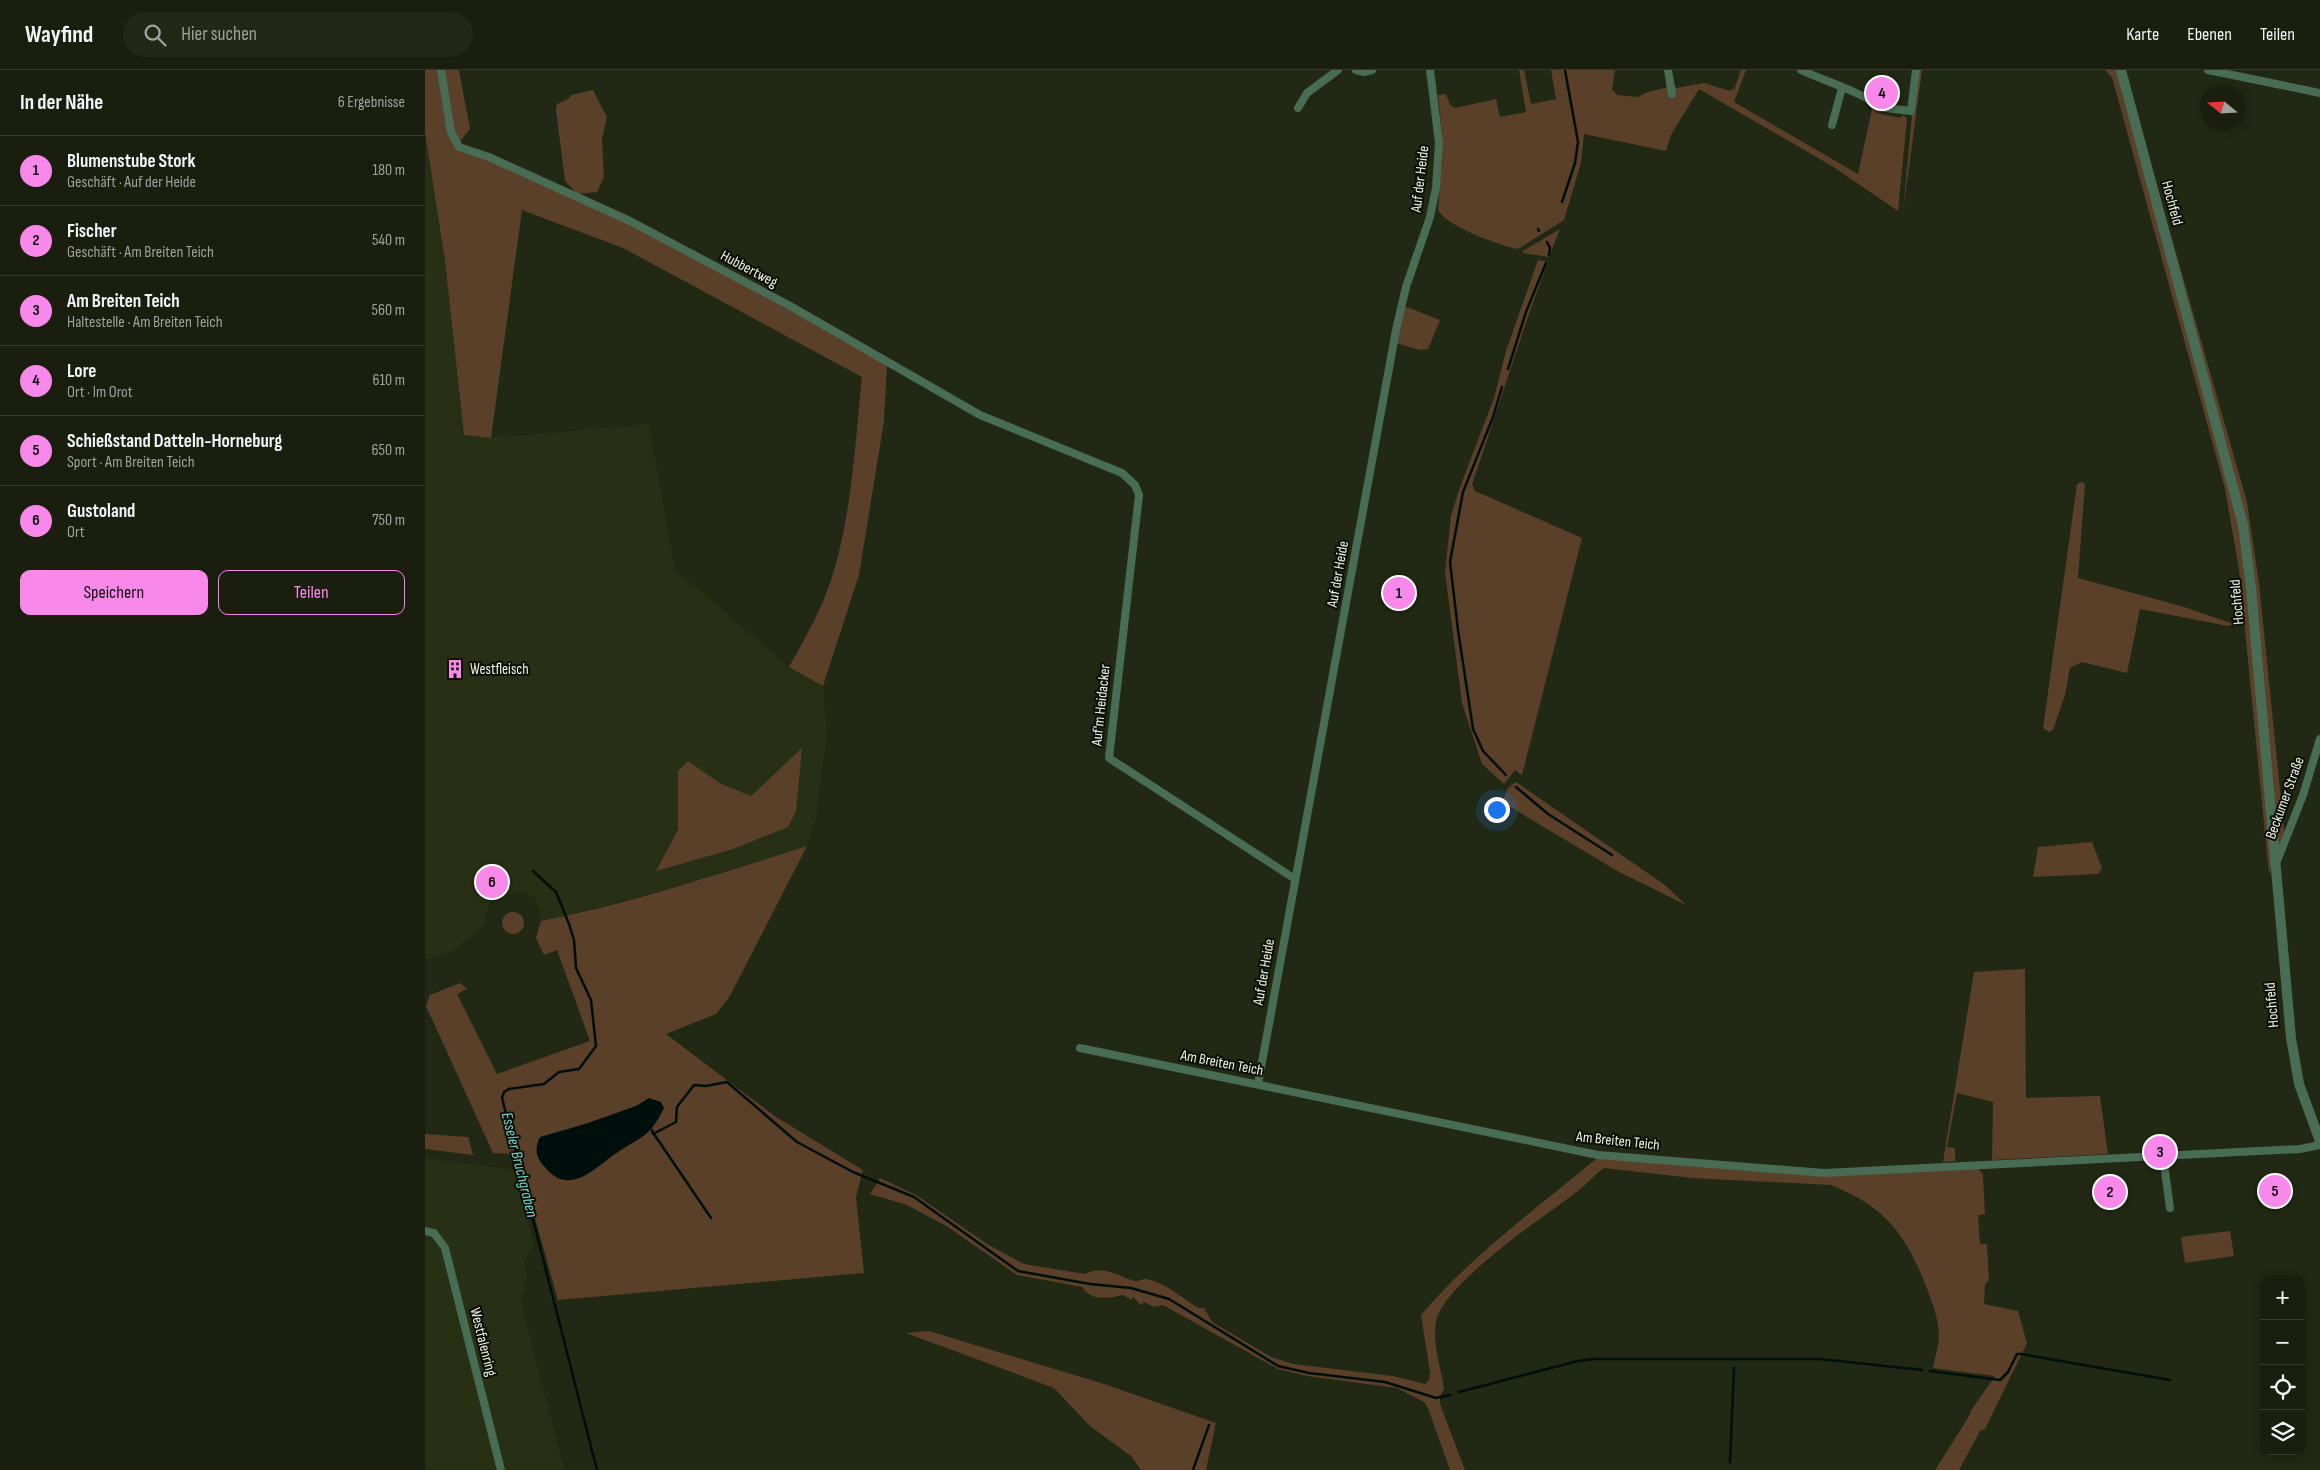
<!DOCTYPE html>
<html lang="de">
<meta charset="utf-8">
<style>
:root{--surface:#191e0e;--page:#222717;--text:#f1f3f6;--muted:#9fa29e;--line:#373c2e;--accent:#f888ea}
body{margin:0;font-family:"Sofia Sans Condensed",sans-serif;background:var(--page);color:var(--text)}
.controls{position:absolute;right:15px;bottom:15px;display:grid;overflow:hidden;border-radius:10px;box-shadow:0 2px 8px #0003}
.controls button{width:45px;height:45px;display:grid;place-items:center;padding:0;border:0;border-bottom:1px solid var(--line);background:var(--surface);color:var(--text);font:25px sans-serif}
.compass{position:absolute;left:1775px;top:15px;width:45px;height:45px;border-radius:50%;background:var(--surface);box-shadow:0 2px 8px #0003;rotate:288deg}
.you{position:absolute;left:1071px;top:739px;width:18px;height:18px;margin:-12px;border:4px solid #fff;border-radius:50%;background:#1a73e8;box-shadow:0 0 0 8px #1a73e833}
.badge{display:grid;place-items:center;width:32px;height:32px;border-radius:50%;background:var(--accent);color:#111;font-size:16px;font-weight:700}
.pin{position:absolute;translate:-50% -50%;border:2px solid #fff;box-shadow:0 1px 5px #0006}
.list{margin:0;padding:0;list-style:none}
h2{display:flex;justify-content:space-between;align-items:center;height:65px;margin:0;padding:0 20px;font-size:21px}
h2 small{font-size:16px;font-weight:400;color:var(--muted)}
.list li{display:grid;grid-template-columns:32px 1fr auto;gap:15px;align-items:center;box-sizing:border-box;height:70px;padding:0 20px;border-top:1px solid var(--line)}
.list b{display:block;font-size:19px;white-space:nowrap}
.list p{margin:0;font-size:16px;white-space:nowrap;color:var(--muted)}
.list em{font-size:16px;font-style:normal;color:var(--muted)}
.actions{display:flex;gap:10px;padding:15px 20px}
.actions a{flex:1;padding:11px 0;border:1px solid var(--accent);border-radius:10px;text-align:center;font-size:18px;color:var(--accent)}
.actions .main{background:var(--accent);color:#111}
.icon{flex:none;width:28px;height:28px;fill:none;stroke:currentColor;stroke-width:2;stroke-linecap:round;stroke-linejoin:round}
.map{position:relative;flex:none;width:1895px;height:1400px;overflow:hidden}
header{display:flex;align-items:center;gap:30px;box-sizing:border-box;height:70px;padding:0 25px;background:var(--surface);border-bottom:1px solid var(--line)}
header strong{font-size:24px}
nav{display:flex;gap:28px;margin-inline-start:auto;font-size:18px}
.search{width:350px;height:45px;background:var(--page);display:flex;align-items:center;gap:12px;box-sizing:border-box;padding:0 18px;border-radius:28px;color:var(--muted);font-size:19px}
main{display:flex}
aside{flex:1;background:var(--surface)}
.map>svg:first-child{display:block}
.built{fill:#273014}
.green{fill:#5a4029}
.water{fill:#000e0c}
.lines{fill:none;stroke-linecap:round;stroke-linejoin:round}
.stream{stroke:#000e0c;stroke-width:2.5}
.minor{stroke:#496c54;stroke-width:8}
.tertiary{stroke:#496c54;stroke-width:10}
.labels{text-anchor:middle;dominant-baseline:central;stroke-width:4;stroke-linejoin:round;paint-order:stroke}
.street-label{font-size:15px;fill:#eff4e7;stroke:#0c0f07}
.poi-label{font-size:15px;fill:#eff4e7;stroke:#0c0f07;text-anchor:start}
.water-label{font-size:16px;font-style:italic;fill:#75d5c8;stroke:#0c0f07}
</style>
<header>
<strong>Wayfind</strong>
<div class="search"><svg class="icon" aria-label="search" viewBox="0 0 24 24"><circle cx="10" cy="10" r="6"/><path d="M15 15l6 6"/></svg>Hier suchen</div>
<nav><a>Karte</a><a>Ebenen</a><a>Teilen</a></nav>
</header>
<main>
<aside>
<h2>In der Nähe<small>6 Ergebnisse</small></h2>
<ul class="list">
<li><span class="badge">1</span><div><b>Blumenstube Stork</b><p>Geschäft · Auf der Heide</p></div><em>180 m</em></li>
<li><span class="badge">2</span><div><b>Fischer</b><p>Geschäft · Am Breiten Teich</p></div><em>540 m</em></li>
<li><span class="badge">3</span><div><b>Am Breiten Teich</b><p>Haltestelle · Am Breiten Teich</p></div><em>560 m</em></li>
<li><span class="badge">4</span><div><b>Lore</b><p>Ort · Im Orot</p></div><em>610 m</em></li>
<li><span class="badge">5</span><div><b>Schießstand Datteln-Horneburg</b><p>Sport · Am Breiten Teich</p></div><em>650 m</em></li>
<li><span class="badge">6</span><div><b>Gustoland</b><p>Ort</p></div><em>750 m</em></li>
</ul>
<div class="actions"><a class="main">Speichern</a><a>Teilen</a></div>
</aside>
<div class="map">
<svg width="1895" height="1400" viewBox="0 0 1895 1400">
<rect width="100%" height="100%" fill="#212813"/>
<!-- built -->
<g class="built">
<path d="M0,62l20,129 19,174 27,3 158,-14 26,145 114,98 34,19 4,48 -11,83 -9,29 -105,34 -120,32 -41,9 -5,-22 -15,-8 -31,10 -8,28 -31,23 -26,8z"/>
<path d="M0,1088l91,12 18,76 -10,15 3,16 -6,24 43,169h-139z"/>
</g>
<!-- green -->
<g class="green">
<path d="M0,0h34l11,59 -9,11 -2,11c68,19 132,54 195,86 78,42 156,83 233,128l-3,56 -25,154 -36,111 -34,-19c16,-29 33,-58 43,-90 20,-63 23,-134 30,-200l-239,-129 -101,-38 -31,228 -27,-3 -19,-174 -20,-129z"/>
<path d="M1094,0h5l7,34 25,-5 -5,-29h64l-3,19 5,6 21,2 7,-4 30,-8 1,3 28,-5 26,8 1,-2 3,1 7,-20h5l-12,32 124,72 14,-65 6,4 22,5 4,-3 3,4 -9,92 -66,-45 -133,-77 -28,46 -5,16 -82,-17 -3,29 -17,57 -46,29c-18,-3 -72,-23 -80,-39l5,-66 -5,-49 8,-1 4,11 5,3 41,-9 4,18 26,-5z"/>
<path d="M1494,0h3l-19,142 9,-98h3z"/>
<path d="M1680,0h19l123,432 12,81 26,256 -16,35 -30,-305 -14,-80 -113,-412z"/>
<path d="M168,20l14,27 -5,22 2,38 -7,15 -20,2 -12,-13 -9,-71 1,-6 11,-5 3,-4z"/>
<path d="M1135,159l-11,28 -26,-4v-2z"/>
<path d="M1113,190l10,2c-28,73 -50,148 -76,222l3,7 107,47 -60,237 -7,-5 -11,14 -22,-20 -20,-61 -17,-131 6,-56 9,-29 34,-89 12,-47z"/>
<path d="M979,236l36,14 -12,29 -8,1 -24,-7z"/>
<path d="M1656,412l4,2 -7,94 103,28 53,18 -6,2 -88,-17 -13,64 -45,-11 -12,6 -5,27 -12,35 -4,2 -6,-4 34,-244z"/>
<path d="M377,678l-6,63 -8,16 -55,22 -77,22 22,-41v-59l10,-10 33,23 30,12z"/>
<path d="M1091,712l149,103 21,20 -67,-33 -117,-70 6,-14z"/>
<path d="M1667,772l10,26 -4,6 -65,3 5,-30z"/>
<path d="M382,776l-77,150 -14,18 -50,20 110,83 87,53 -7,27 8,76 -306,27 -41,-146 -24,-1 -67,-147 4,-11 30,-12 7,6 -10,5 40,80 93,-33 -33,-91 -13,5 -8,-17 5,-17c91,-18 178,-47 266,-75z"/>
<circle cx="88" cy="853" r="11"/>
<path d="M1600,899l1,129 74,-2 8,58 -116,6 1,-58 -36,-9 -10,54 8,1v13l-12,1 31,-190z"/>
<path d="M0,1064l43,3 5,18 -48,-6z"/>
<path d="M1172,1088l227,17 152,-8 7,7 2,40 -7,1 2,29h7l2,36 -4,4 -1,20 34,7 9,32 -42,86 -5,2 -21,39h-24l33,-52 4,-9 23,-33 -62,-8c2,-11 6,-23 6,-34 -1,-17 -7,-32 -13,-48 -21,-53 -41,-79 -95,-101l-139,-7 -88,-10c-10,7 -17,16 -26,23 -33,25 -133,91 -142,130 -4,21 5,47 8,68l-4,7v8l25,66h-15l-22,-62 -4,-6 -27,-14 -90,-12 -29,-7 -115,-64 -9,2 -10,-5 -3,3 -8,-8 -2,3 -7,-5c-15,3 -33,7 -42,-8l-65,-12 -69,-48 -41,-22 -37,-11 10,-16 36,17 71,49 37,20 61,10c16,-10 34,2 49,7 4,1 8,-2 12,-2 18,3 37,19 52,29h6l8,14 59,35 22,7 100,12 32,8 4,-4 1,-8 -9,-57c51,-60 116,-107 176,-157z"/>
<path d="M1805,1161l4,25 -49,7 -4,-26z"/>
<path d="M504,1261l175,53 112,39 -10,47h-65l-10,-14 -41,-30 -36,-38 -148,-55z"/>
</g>
<!-- water -->
<path class="water" d="M224,1028l12,4 3,6c-14,29 -22,28 -46,44 -24,16 -49,47 -75,13 -8,-9 -8,-18 -3,-28l45,-13 51,-18z"/>
<g class="lines">
<!-- stream -->
<g class="stream">
<path d="M1137,132l13,-39 3,-21 -13,-72"/>
<path d="M1113,159l1,2"/>
<path d="M1122,172l3,6 -1,7"/>
<path d="M1083,299l18,-57 20,-49"/>
<path d="M1077,317l-9,30 -30,75 -13,70 8,68 15,99 10,22 23,24"/>
<path d="M1091,717l32,27 64,41"/>
<path d="M108,801l23,21 13,32 5,16 2,28 15,32 5,46 -17,23 -20,3 -15,12 -35,5 -5,3 -2,6 95,372"/>
<path d="M227,1060l1,4 23,-12 1,-15 17,-22 12,1 21,-4 70,60 56,30 61,25 104,74 72,13 41,4 38,11 109,67 31,7 76,9 51,16 14,-3"/>
<path d="M229,1064l57,84"/>
<path d="M1505,1301l70,9 8,-8 9,-18h4l149,26"/>
<path d="M1034,1322l119,-31 16,-2h226l102,11"/>
<path d="M1305,1392l4,-94"/>
<path d="M768,1400l16,-45"/>
</g>
<!-- minor -->
<g class="minor">
<path d="M16,0l10,62 8,15 30,10 141,64 162,86 188,108 142,58 13,12 4,10 -30,263 186,121"/>
<path d="M931,0l8,2 8,-2"/>
<path d="M1243,0l4,24"/>
<path d="M1376,0c18,9 69,25 77,37l33,4 5,-41"/>
<path d="M1783,0l112,23"/>
<path d="M873,38l9,-15 31,-23"/>
<path d="M1407,55l10,-37"/>
<path d="M1852,791l26,-66 17,-56"/>
<path d="M655,978l518,107 226,18 476,-24 20,-4"/>
<path d="M833,1014l138,-754 10,-43 24,-70 6,-29 3,-45 -9,-73"/>
<path d="M1738,1086l7,52"/>
<path d="M0,1161l9,2 11,15 56,222"/>
</g>
<!-- tertiary -->
<path class="tertiary" d="M1696,0l122,455 8,63 40,450 8,46 21,57"/>
</g>
<!-- icons -->
<defs>
<g id="building-bare" transform="scale(1.5)"><path d="M-4-6H4V6H1V3H-1V6H-4ZM-2.5-4.3h1.7v1.8h-1.7ZM.8-4.3h1.7v1.8H.8ZM-2.5-1h1.7V.8h-1.7ZM.8-1h1.7V.8H.8Z" fill="#f888ea" stroke="#0c0f07" stroke-width="2.5" paint-order="stroke"/></g>
</defs>
<g fill-rule="evenodd">
<use href="#building-bare" x="30" y="599"/>
</g>
<g class="labels">
<!-- street labels -->
<g class="street-label">
<text transform="translate(995 109) rotate(-83)">Auf der Heide</text>
<text transform="translate(1747 133) rotate(75)">Hochfeld</text>
<text transform="translate(324 199) rotate(28)">Hubbertweg</text>
<text transform="translate(913 504) rotate(-80)">Auf der Heide</text>
<text transform="translate(1812 532) rotate(-95)">Hochfeld</text>
<text transform="translate(676 635) rotate(-84)">Auf'm Heidacker</text>
<text transform="translate(1860 728) rotate(-70)">Beckumer Straße</text>
<text transform="translate(839 902) rotate(-80)">Auf der Heide</text>
<text transform="translate(1847 935) rotate(-95)">Hochfeld</text>
<text transform="translate(797 993) rotate(11)">Am Breiten Teich</text>
<text transform="translate(1193 1071) rotate(6)">Am Breiten Teich</text>
<text transform="translate(58 1272) rotate(76)">Westfalenring</text>
</g>
<!-- poi labels -->
<g class="poi-label">
<text x="45" y="599">Westfleisch</text>
</g>
<!-- water labels -->
<g class="water-label">
<text transform="translate(94 1095) rotate(76)">Esseler Bruchgraben</text>
</g>
</g>
</svg>
<div class="controls">
<button>+</button>
<button>−</button>
<button><svg class="icon" aria-label="locate" viewBox="0 0 24 24"><circle cx="12" cy="12" r="6"/><path d="M12 2v4M12 18v4M2 12h4M18 12h4"/></svg></button>
<button><svg class="icon" aria-label="layers" viewBox="0 0 24 24"><path d="M12 4l9 5-9 5-9-5zM3 14l9 5 9-5"/></svg></button>
</div>
<svg class="compass" viewBox="-18 -18 36 36"><path d="M0-13l5 13h-10z" fill="#e53935"/><path d="M0 13l5-13h-10z" fill="#9fa29e"/></svg>
<div class="you"></div>
<div class="pin badge" style="left:974px;top:523px">1</div>
<div class="pin badge" style="left:1685px;top:1122px">2</div>
<div class="pin badge" style="left:1735px;top:1082px">3</div>
<div class="pin badge" style="left:1457px;top:23px">4</div>
<div class="pin badge" style="left:1850px;top:1121px">5</div>
<div class="pin badge" style="left:67px;top:812px">6</div>
</div>
</main>
